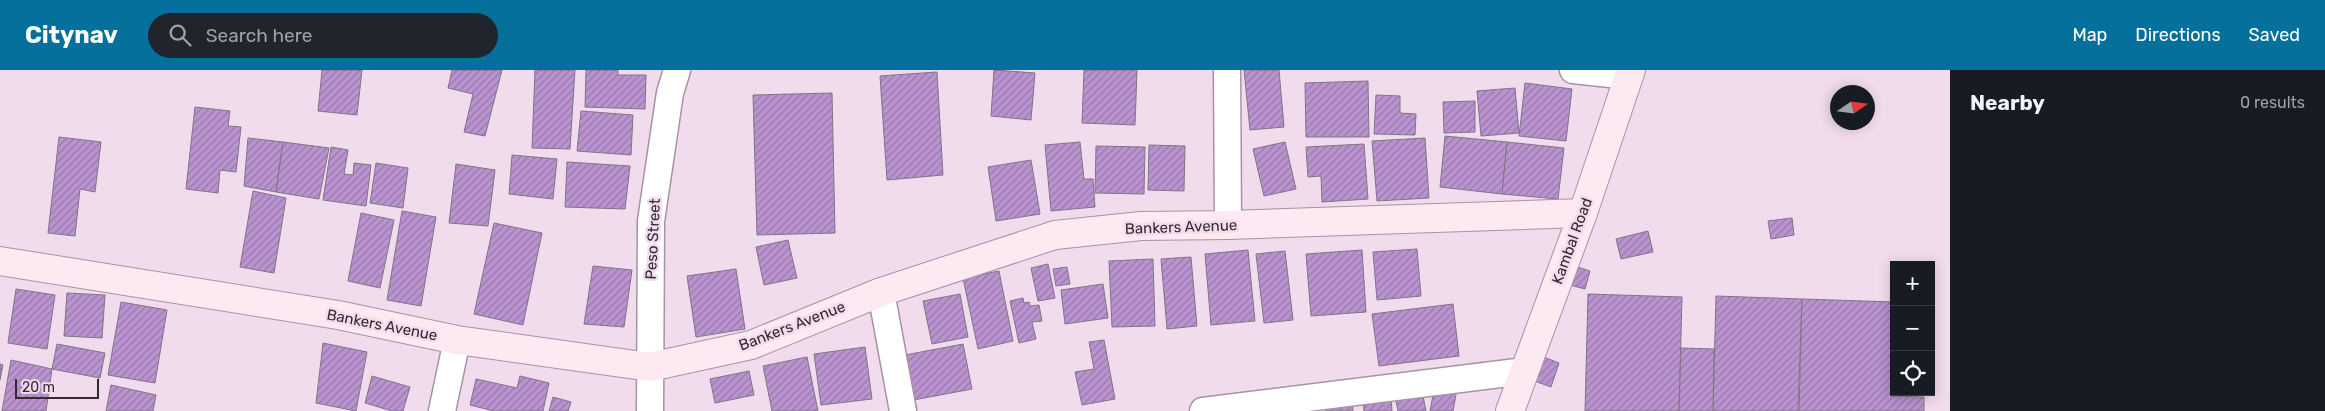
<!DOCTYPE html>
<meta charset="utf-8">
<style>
:root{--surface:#171b24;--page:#20242c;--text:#f1f3f6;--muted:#9ea1a6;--line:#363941;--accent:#05709c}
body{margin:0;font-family:Rubik,sans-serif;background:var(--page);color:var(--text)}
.controls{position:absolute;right:15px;bottom:15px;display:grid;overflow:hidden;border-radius:0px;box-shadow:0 2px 12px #0003}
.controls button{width:45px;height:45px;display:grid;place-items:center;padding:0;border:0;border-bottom:1px solid var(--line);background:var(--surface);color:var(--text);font:25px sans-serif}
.compass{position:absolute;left:1830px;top:15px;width:45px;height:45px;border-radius:50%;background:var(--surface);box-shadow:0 2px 12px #0003;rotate:77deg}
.scale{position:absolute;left:15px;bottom:12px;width:84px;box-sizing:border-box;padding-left:5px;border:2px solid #322a30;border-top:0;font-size:14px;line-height:18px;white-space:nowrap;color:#322a30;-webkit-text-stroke:4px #f1dced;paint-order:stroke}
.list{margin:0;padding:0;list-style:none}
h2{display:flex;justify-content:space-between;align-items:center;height:65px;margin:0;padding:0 20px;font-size:21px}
h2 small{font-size:16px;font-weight:400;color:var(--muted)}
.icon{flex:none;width:28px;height:28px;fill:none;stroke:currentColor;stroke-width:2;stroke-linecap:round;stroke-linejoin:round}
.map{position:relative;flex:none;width:1950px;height:341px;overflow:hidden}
header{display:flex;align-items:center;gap:30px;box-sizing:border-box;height:70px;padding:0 25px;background:var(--accent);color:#fff}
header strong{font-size:24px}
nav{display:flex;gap:28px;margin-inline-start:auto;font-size:18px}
.search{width:350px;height:45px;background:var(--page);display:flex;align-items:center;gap:12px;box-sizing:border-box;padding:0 18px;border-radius:28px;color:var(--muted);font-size:19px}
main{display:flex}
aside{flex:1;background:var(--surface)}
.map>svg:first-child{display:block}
.building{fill:url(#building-hatch);stroke:#807487}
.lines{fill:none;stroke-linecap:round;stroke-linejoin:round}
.street-casing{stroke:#a793a3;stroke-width:29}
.secondary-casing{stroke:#a793a3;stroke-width:30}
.street{stroke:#fff;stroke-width:26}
.secondary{stroke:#fce9f1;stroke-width:28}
.labels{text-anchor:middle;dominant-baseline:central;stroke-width:5;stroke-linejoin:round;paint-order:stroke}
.street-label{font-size:15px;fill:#322a30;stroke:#f1dced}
</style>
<header>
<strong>Citynav</strong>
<div class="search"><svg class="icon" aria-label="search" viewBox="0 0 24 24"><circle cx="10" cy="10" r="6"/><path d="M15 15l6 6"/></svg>Search here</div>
<nav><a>Map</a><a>Directions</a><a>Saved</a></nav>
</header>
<main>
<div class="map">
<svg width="1950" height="341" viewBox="0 0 1950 341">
<defs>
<pattern id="building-hatch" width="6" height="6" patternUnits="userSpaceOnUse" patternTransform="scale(1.25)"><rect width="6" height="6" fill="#ba93d0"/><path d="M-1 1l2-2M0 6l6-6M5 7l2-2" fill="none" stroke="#9878a9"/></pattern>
</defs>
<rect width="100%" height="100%" fill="#f1dced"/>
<!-- building -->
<g class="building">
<path d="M322,0h40l-5,45 -39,-4z"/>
<path d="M452,0h50l-17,66 -21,-4 9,-38 -25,-6z"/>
<path d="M535,0h40l-5,79 -38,-1z"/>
<path d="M586,0h32v5h28l-1,34 -60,-2z"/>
<path d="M994,0l41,3 -4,47 -40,-4z"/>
<path d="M1084,0h53l-2,55 -53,-2z"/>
<path d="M1244,0h35l5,57 -34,3z"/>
<path d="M937,2l6,103 -56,5 -7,-104z"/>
<path d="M1368,11l1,56h-63l-1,-54z"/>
<path d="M1525,13l47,6 -6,52 -47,-5z"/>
<path d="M1515,18l4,45 -38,3 -4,-45z"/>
<path d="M832,23l3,140 -78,2 -4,-140z"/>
<path d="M1376,25l24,1v17l16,1 -1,21 -41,-1z"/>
<path d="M1475,31v31l-31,1 -1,-31z"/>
<path d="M195,37l35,4 -2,15 13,1 -5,45 -16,-2 -2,23 -32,-4z"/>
<path d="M581,41l52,4 -2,40 -54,-4z"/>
<path d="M1445,66l62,6 -5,52 -62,-7z"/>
<path d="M59,67l42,5 -6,50 -15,-3 -5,47 -27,-3z"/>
<path d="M248,68l35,4 -7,50 -32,-6z"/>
<path d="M1425,68l4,60 -52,3 -5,-60z"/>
<path d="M283,72l46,6 -10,51 -43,-7z"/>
<path d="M1080,72l4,37h9l2,28 -44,4 -6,-66z"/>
<path d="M1285,72l11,47 -32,7 -11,-47z"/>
<path d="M1507,72l57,6 -6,51 -56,-5z"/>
<path d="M1364,74l4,55 -46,3 -1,-26 -13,1 -2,-30z"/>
<path d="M1149,75l36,1 -1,45 -36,-1z"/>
<path d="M1096,76l49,1 -1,47 -49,-1z"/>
<path d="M331,77l17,3 -4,24 9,1 1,-12 17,2 -5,41 -43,-6z"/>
<path d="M512,85l45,4 -4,40 -44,-5z"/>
<path d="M1031,90l9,54 -44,7 -8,-54z"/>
<path d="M567,92l63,4 -5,43 -60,-2z"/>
<path d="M376,93l32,5 -5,40 -33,-5z"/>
<path d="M456,94l39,6 -7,56 -39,-3z"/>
<path d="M253,121l33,7 -12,75 -34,-6z"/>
<path d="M402,141l34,6 -15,89 -34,-6z"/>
<path d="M361,143l33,7 -14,68 -32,-7z"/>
<path d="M1792,148l2,17 -23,4 -3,-18z"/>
<path d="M494,153l48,10 -19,92 -49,-11z"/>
<path d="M1648,161l5,21 -32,7 -5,-20z"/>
<path d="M788,170l9,38 -33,7 -8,-38z"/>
<path d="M1417,179l4,47 -44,4 -4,-48z"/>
<path d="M1248,180l7,71 -44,4 -6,-71z"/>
<path d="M1362,180l4,62 -55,4 -5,-62z"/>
<path d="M1285,181l8,69 -29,3 -8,-69z"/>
<path d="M1191,187l6,69 -30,3 -6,-70z"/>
<path d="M1153,189l2,67 -43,1 -3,-66z"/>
<path d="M1048,194l7,34 -17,3 -7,-33z"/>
<path d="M1571,195l19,6 -5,18 -19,-5z"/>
<path d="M593,196l39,4 -8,57 -40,-3z"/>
<path d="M1067,197l3,17 -14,2 -3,-17z"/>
<path d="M736,199l9,60 -49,8 -9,-61z"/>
<path d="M999,201l14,70 -35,8 -15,-71z"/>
<path d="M1103,214l5,34 -43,6 -4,-34z"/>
<path d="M16,219l39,6 -8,54 -39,-6z"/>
<path d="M67,223l38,2 -3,43 -38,-2z"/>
<path d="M960,224l8,43 -36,7 -9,-43z"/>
<path d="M1588,224l94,3 -3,114h-94z"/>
<path d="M1716,226l86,3 -4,112h-85z"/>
<path d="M1023,228l1,5 5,-1 1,4 9,-1 3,16 -10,1 4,17 -17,4 -9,-42z"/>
<path d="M1802,229l92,3 -3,94 33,1v14h-125z"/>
<path d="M121,232l46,8 -12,73 -47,-8z"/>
<path d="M1453,234l6,52 -80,10 -7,-52z"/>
<path d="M1104,270l11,59 -33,6 -7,-33 19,-3 -5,-27z"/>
<path d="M323,273l44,9 -11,59 -40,-8z"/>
<path d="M57,274l48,9 -5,25 -48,-9z"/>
<path d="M963,274l9,45 -64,12 -8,-45z"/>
<path d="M865,277l7,52 -51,6 -7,-51z"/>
<path d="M1681,278l33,1 -1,62h-34z"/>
<path d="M1541,286l18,7 -8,24 -19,-7z"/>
<path d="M807,287l11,54h-46l-9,-45z"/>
<path d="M11,290l41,9 -6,42h-44z"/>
<path d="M0,294l3,1 -3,15z"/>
<path d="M749,301l5,24 -39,8 -5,-24z"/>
<path d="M372,306l38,11 -7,24h-11l-27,-8z"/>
<path d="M520,306l29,7 -6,28h-49l-24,-6 6,-26 41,9z"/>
<path d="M1435,314l22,5 -4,22h-23z"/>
<path d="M111,315l45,10 -3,16h-47z"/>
<path d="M1423,326l3,15h-28l-2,-11z"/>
<path d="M553,327l18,5 -3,9h-19z"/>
<path d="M1391,329l1,12h-28l-1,-9z"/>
<path d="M1352,330l1,11h-27l-1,-7z"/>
</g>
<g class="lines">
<!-- street casing -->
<g class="street-casing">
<g id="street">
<path d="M1227,0l1,155"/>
<path d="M1573,0l56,6"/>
<path d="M881,222l22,119"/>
<path d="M442,341l15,-71"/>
<path d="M650,341l1,-190 19,-128 7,-23"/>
<path d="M1203,341l322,-40"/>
</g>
</g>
<!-- secondary casing -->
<g class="secondary-casing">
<g id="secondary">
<path d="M0,191l338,54 119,25 193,27 101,-22 130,-53 174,-57 86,-9 87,-1 355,-12"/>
<path d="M1510,341l73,-198 48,-143"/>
</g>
</g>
<!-- street -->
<use href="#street" class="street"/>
<!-- secondary -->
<use href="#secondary" class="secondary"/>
</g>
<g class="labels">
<!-- street labels -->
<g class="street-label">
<text transform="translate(1181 157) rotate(-2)">Bankers Avenue</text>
<text transform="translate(653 169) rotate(-87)">Peso Street</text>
<text transform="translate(1572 171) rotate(-70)">Kambal Road</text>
<text transform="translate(382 255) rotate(11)">Bankers Avenue</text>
<text transform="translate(792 256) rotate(-21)">Bankers Avenue</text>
</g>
</g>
</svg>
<div class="controls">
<button>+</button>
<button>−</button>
<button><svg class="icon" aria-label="locate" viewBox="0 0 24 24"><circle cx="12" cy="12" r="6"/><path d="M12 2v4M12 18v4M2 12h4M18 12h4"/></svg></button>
</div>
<svg class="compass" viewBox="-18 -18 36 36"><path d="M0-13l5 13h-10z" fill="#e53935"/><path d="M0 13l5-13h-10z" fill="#9ea1a6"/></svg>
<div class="scale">20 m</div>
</div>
<aside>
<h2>Nearby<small>0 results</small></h2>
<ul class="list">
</ul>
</aside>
</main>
